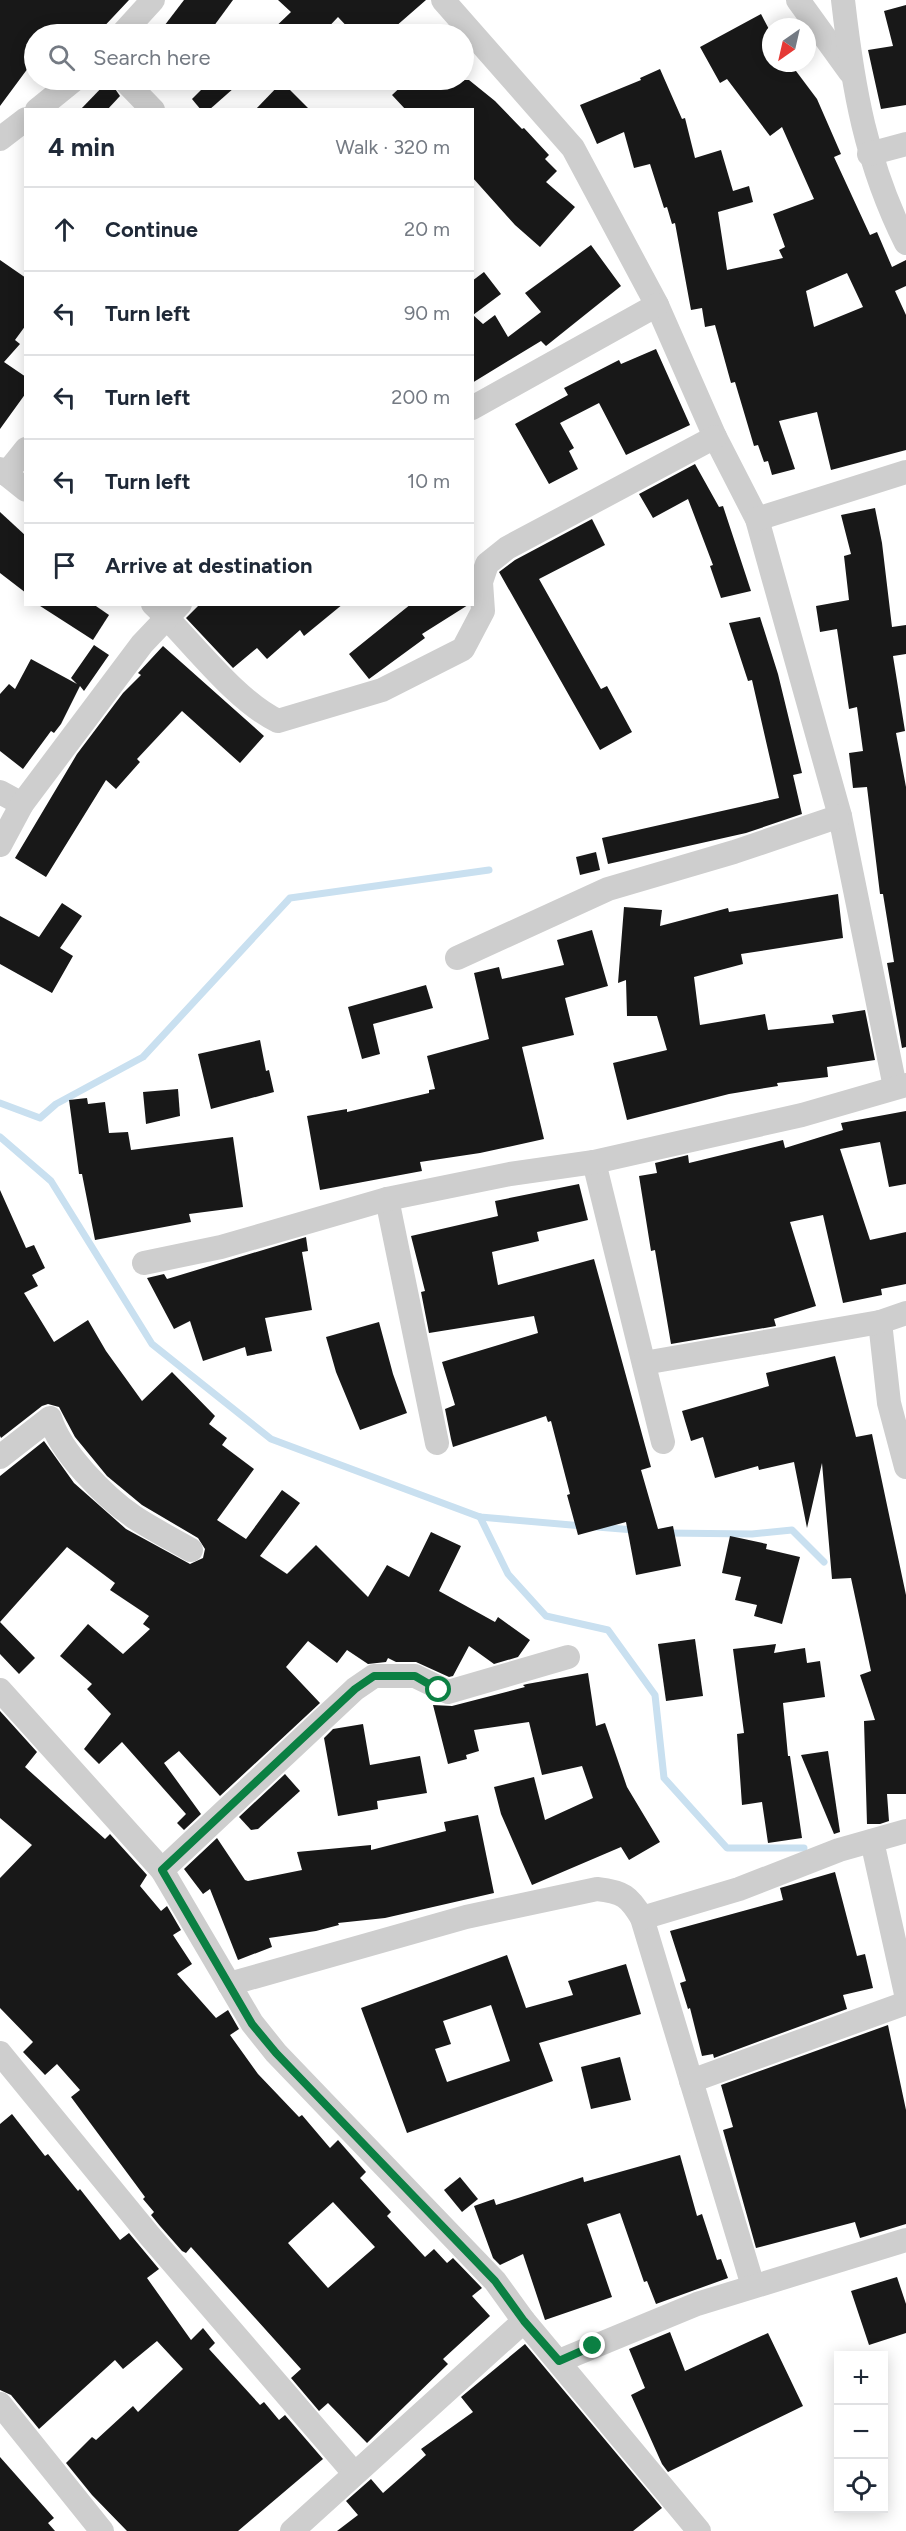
<!DOCTYPE html>
<meta charset="utf-8">
<style>
:root{--surface:#fff;--page:#f6f6f7;--text:#1f2937;--muted:#747a83;--line:#e0e1e3}
body{margin:0;font-family:Figtree,sans-serif;background:var(--page);color:var(--text)}
.controls{position:absolute;right:18px;bottom:18px;display:grid;overflow:hidden;border-radius:0px;box-shadow:0 3px 15px #0003}
.controls button{width:54px;height:54px;display:grid;place-items:center;padding:0;border:0;border-bottom:2px solid var(--line);background:var(--surface);color:var(--text);font:30px sans-serif}
.compass{position:absolute;left:762px;top:18px;width:54px;height:54px;border-radius:50%;background:var(--surface);box-shadow:0 3px 15px #0003;rotate:214deg}
.stop{position:absolute;width:18px;height:18px;margin:-14px;border:4px solid #0b8043;border-radius:50%;background:#fff}
.stop.end{background:#0b8043;border-color:#fff;box-shadow:0 2px 6px #0008}
.list{margin:0;padding:0;list-style:none}
h2{display:flex;justify-content:space-between;align-items:center;height:78px;margin:0;padding:0 24px;font-size:26px}
h2 small{font-size:20px;font-weight:400;color:var(--muted)}
.list li{display:grid;grid-template-columns:39px 1fr auto;gap:18px;align-items:center;box-sizing:border-box;height:84px;padding:0 24px;border-top:2px solid var(--line)}
.list b{display:block;font-size:22px;white-space:nowrap}
.list em{font-size:20px;font-style:normal;color:var(--muted)}
.icon{flex:none;width:33px;height:33px;fill:none;stroke:currentColor;stroke-width:2;stroke-linecap:round;stroke-linejoin:round}
.map{position:relative;flex:none;width:906px;height:2531px;overflow:hidden}
.search{position:absolute;background:var(--surface);box-shadow:0 3px 15px #0003;left:24px;top:24px;width:450px;height:66px;display:flex;align-items:center;gap:15px;box-sizing:border-box;padding:0 21px;border-radius:33px;color:var(--muted);font-size:22px}
.panel{position:absolute;background:var(--surface);box-shadow:0 3px 15px #0003;left:24px;top:108px;width:450px;height:498px;border-radius:0px}
.map>svg:first-child{display:block}
.lines{fill:none;stroke-linecap:round;stroke-linejoin:round}
.stream{stroke:#c9e0f0;stroke-width:7}
.building{fill:#181818;fill-rule:evenodd}
.minor{stroke:#cecece;stroke-width:24}
.route{stroke:#0b8043;stroke-width:8}
</style>
<div class="map">
<svg width="906" height="2531" viewBox="0 0 906 2531">
<rect width="100%" height="100%" fill="#fff"/>
<g class="lines">
<!-- stream -->
<g class="stream">
<path d="M0,1103l40,15 16,-14 87,-47 147,-159 199,-28"/>
<path d="M0,1137l51,44 101,163 119,95 209,78 103,9"/>
<path d="M480,1517l28,57 38,42 62,14 47,65 9,83 63,70h77"/>
<path d="M597,1527l37,3"/>
<path d="M666,1533l86,1 40,-4 32,32"/>
</g>
</g>
<!-- building -->
<g class="building">
<path d="M0,0h129l-32,34h-63v26l-34,46z"/>
<path d="M184,0h49l-25,34h-50z"/>
<path d="M278,0h148l-39,34h-33l-16,-17 -16,17h-54l23,-22z"/>
<path d="M906,5v100l-25,4 -13,-59 25,-4 -9,-35z"/>
<path d="M761,14l10,19v30h19l27,36 24,55 -7,3 36,78 7,-3 15,35 14,-7v26l-11,5 11,24v135l-75,20 -14,-58 -38,9 16,48 -23,6 -4,-14 -4,1 -6,-17 -4,1 -19,-64 -4,1 -16,-58 -10,2 -3,-19 -11,2 -16,-87 -3,1 -5,-17 -3,1 -14,-44 -16,4 -10,-36 -27,12 -17,-39 61,-25 -1,-2 20,-9 22,50 3,-1 10,40 26,-8 12,41 16,-5 4,16 -35,10 9,58 56,-12 -4,-8 6,-3 -12,-33 41,-15 -32,-72 -12,9 -43,-57 -7,4 -20,-36zM847,273l16,34 -49,20 -8,-36z"/>
<path d="M109,80l11,16 -13,14h-27z"/>
<path d="M211,80h32l-34,30h-8l-9,-11z"/>
<path d="M408,80h61l26,21 27,28 2,-1 25,27 -4,4 12,12 -11,11 29,25 -35,40 -25,-22 -43,-48v-67h-66l-14,-15z"/>
<path d="M282,82l28,28h-55z"/>
<path d="M591,245l30,41 -75,60 -5,-5 -69,42v-102l12,-9 17,22 -28,21 10,9 12,-9 13,22 33,-25 -16,-19z"/>
<path d="M0,260l26,18v47l-11,15 5,4 -16,18 22,15v16l-26,36z"/>
<path d="M656,349l34,76 -64,30 -27,-52 -39,20 14,25 -5,3 9,18 -29,15 -34,-60 53,-29 -4,-7 55,-28 2,4z"/>
<path d="M695,464l24,43 4,-1 28,85 -30,7 -11,-32 3,-1 -25,-66 -35,19 -14,-24z"/>
<path d="M875,508l7,35 10,84 14,-2v29l-13,2 12,75 -9,2 10,54v260l-4,1 -15,-85 7,-1 -11,-68h-3l-13,-107 -14,1 -4,-35 14,-2 -6,-44 -8,2 -12,-80 -17,3 -4,-26 33,-6 -5,-44 7,-2 -10,-39z"/>
<path d="M0,512l26,24v57l-26,-20z"/>
<path d="M592,519l13,26 -66,34 62,110 6,-3 25,46 -32,18 -101,-178 16,-12z"/>
<path d="M37,604h56l16,11 -16,25z"/>
<path d="M200,604h143l-39,32 -4,-6 -33,29 -10,-11 -24,20 -47,-50z"/>
<path d="M411,604l57,1 -46,29 3,4 -56,41 -20,-25z"/>
<path d="M760,617l18,57 24,99 -9,2 9,39 -56,19 -138,31 -6,-26 177,-40 -27,-118 -4,1 -19,-58z"/>
<path d="M94,645l15,10 -25,36 -4,-5 -19,38 -7,9 -3,-2 -28,38 -23,-18v-57l9,-10 6,5 16,-30 46,25 -6,-6z"/>
<path d="M163,646l101,90 -24,27 -58,-52 -45,48 3,3 -24,27 -10,-9 -60,97 -31,-19 62,-104 46,-61 18,-18 -3,-2z"/>
<path d="M596,852l4,18 -20,5 -4,-18z"/>
<path d="M838,894l5,44 -102,16 2,10 -49,13 6,48 65,-11 3,16 66,-7 -2,-8 33,-5 10,50 -48,7 1,10 -51,6 1,3 -49,8 -102,26 -14,-57 54,-13 -10,-34h-30l-1,-36 -8,3 6,-76 38,3 -2,16 68,-18 1,4z"/>
<path d="M62,903l20,13 -22,32 13,8 -21,37 -52,-29v-48l39,21z"/>
<path d="M592,930l16,56 -43,12 9,37 -52,12 22,92 -64,14 -60,9 2,9 -102,19 -13,-74 40,-7v3l82,-19v-3l6,-1 -8,-33 62,-17 -15,-66 25,-6 3,12 62,-14 -7,-25z"/>
<path d="M426,985l7,23 -60,16 7,30 -18,5 -14,-52z"/>
<path d="M260,1040l6,31 3,-1 5,22 -63,17 -13,-55z"/>
<path d="M178,1089l2,27 -34,8 -3,-32z"/>
<path d="M87,1098l1,6 17,-2 4,31 19,-1 3,18 102,-13 10,70 -54,7 2,8 -96,18 -13,-66h-3l-10,-74z"/>
<path d="M906,1111v73l-17,3 -9,-45 -40,7 30,91 36,-8v52l-25,5 1,6 -39,8 -20,-88 -33,7 26,84 -42,13 2,7 -105,18 -16,-94 -4,1 -12,-75 18,-3 -2,-10 33,-8 1,8 94,-23 2,8 58,-18 -2,-7z"/>
<path d="M579,1184l9,36 -51,12 2,9 -47,11 6,33 96,-26 57,208 -10,3 17,59 15,-3 8,40 -45,9 -10,-53 -48,13 -11,-40 3,-1 -19,-73 -3,1 -2,-6 -93,31 -2,-8 -6,-30 10,-4 -13,-43 96,-29 -4,-17 -105,17 -8,-41 4,-1 -14,-55 87,-20 -3,-15z"/>
<path d="M0,1190l26,58 8,-3 11,23 -13,7 6,11 -14,7 30,49 34,-22 18,31 36,50 30,-29 43,44 -6,8 18,14 -5,7 32,24 -37,51 29,19 36,-49 18,13 -40,53 27,18 29,-29 52,52 19,-32 22,12 22,-45 30,14 -22,45 56,31 3,-5 32,23 -12,17 -24,7 -25,-18 -16,30 -4,1 -33,-15h-20l-8,-4 -2,4 -18,2 -21,-14 -10,13 -29,-22 -22,26 34,36 -100,93 -41,-45 -15,12 37,51 -17,16 -7,-7 9,-9 -64,-72 -23,22 -15,-15 27,-35 -24,-25 5,-5 -32,-28 28,-32 35,30 27,-25 -7,-5 6,-8 -39,-26 5,-7 -48,-36 -67,75 35,36 -16,16 -19,-20v-178l44,-35 30,42 52,46 64,35 13,-6 2,-9 -7,-11 -56,-33 -35,-29 -32,-39 -16,-30 -11,-3 -6,2 -41,32 -1,-2z"/>
<path d="M306,1237l2,14 -6,1 10,58 -47,8 7,33 -25,5 -2,-9 -42,14 -13,-40 -16,8 -27,-51 17,-4 3,5z"/>
<path d="M379,1322l14,52 14,39 -47,17 -24,-58 -10,-35z"/>
<path d="M835,1356l21,81 16,-3 34,161v199h-19l2,27 -9,3h-13l-3,-103 11,-1 -15,-45 11,-4 -20,-93 -19,1 -10,-116 -15,65 -13,-66 -35,8 -1,-4 -43,12 -12,-41 -12,4 -9,-30 87,-25 -3,-13z"/>
<path d="M730,1536l37,8 -1,5 34,8 -18,67 -28,-8 3,-11 -22,-5 6,-23 -19,-4z"/>
<path d="M695,1639l8,57 -37,5 -8,-57z"/>
<path d="M776,1644l-2,9 31,-5 2,15 13,-2 5,36 -42,6 5,53h2l12,82 -34,5 -6,-41 -20,3 -5,-71 7,-1 -11,-84z"/>
<path d="M588,1673l8,53 9,-3 22,64 33,55 -31,18 -8,-13 -89,38 -31,-71 -7,-27 40,-10 11,43 48,-22 -11,-32 -40,9 -13,-53 -55,8 5,21 -13,4 1,4 -19,5 -15,-59 19,1 73,-19 -2,-2 4,-1z"/>
<path d="M0,1711l37,41 -12,15 80,72 5,-5 37,41 -7,11 21,25 6,-5 14,24 -8,5 19,29 -15,10 39,44 12,-8 11,19 -9,6 28,39 41,43 3,-2 28,33 8,-8 28,32 -6,6 31,34 -4,4 38,41 9,-8 13,14 6,-5 29,30 -10,8 18,20 -47,43 5,5 -81,79 -39,-40 -9,8 -28,-33 10,-9 -110,-122 -5,6 -4,-2 -22,-25 -9,-11 3,-3 -11,-13 2,-2 -74,-100 9,-7 -23,-26 -12,11 -22,-23 10,-10 -33,-34v-130l32,-33 -32,-27zM333,2202l42,45 -47,41 -40,-45z"/>
<path d="M363,1724l7,41 50,-9 7,37 -50,8 1,8 -40,7 -14,-78 9,-9z"/>
<path d="M828,1751l12,81 -6,2 -33,-79z"/>
<path d="M285,1774l15,17 -42,38 -7,1 -12,-13z"/>
<path d="M478,1815l16,78 -109,25 -47,5 1,2 -23,6 -47,7 3,9 -34,13 -28,-71 -7,5 -19,-25 33,-31 28,42 3,1 54,-11 -5,-18 74,-7v5l75,-19 -2,-9z"/>
<path d="M835,1872l22,84 8,-2 8,34 -30,7 4,14 -133,49 -1,-4 -11,2 -12,-48 -2,1 -8,-26 6,-2 -16,-50 113,-31 -3,-12z"/>
<path d="M507,1955l19,53 47,-13 -5,-14 58,-17 15,50 -102,29 14,38 -146,52 -46,-125zM491,2005l19,56 -63,21 -12,-33 16,-5 -8,-23z"/>
<path d="M888,2025l18,85v114l-46,14 -5,-16 -99,26 -33,-118 10,-3 -12,-42z"/>
<path d="M620,2057l11,43 -40,9 -10,-42z"/>
<path d="M12,2114l33,42 3,-2 30,37 2,-2 40,51 9,-7 30,36 -12,9 44,62 12,-12 12,15 -6,6 51,56 4,-3 15,18 6,-5 38,44 -85,72h-111l-35,-36 -26,-32 26,-26 4,3 37,-34 5,6 45,-43 -26,-28 -34,28 -8,-9 -76,69 -28,-34 -11,-5v-266z"/>
<path d="M680,2155l17,61 5,-2 15,46 4,-1 7,19 -72,26 -9,-23 -3,1 -24,-69 -33,11 25,73 -67,23 -22,-66 -23,11 -7,-7 -19,-52 20,-7 2,6 87,-28 1,5z"/>
<path d="M460,2177l18,22 -16,13 -18,-22z"/>
<path d="M897,2277l9,27v29l-37,12 -18,-54z"/>
<path d="M670,2332l15,39 83,-38 35,73 -135,66 -6,-8 -31,-69 14,-7 -16,-39z"/>
<path d="M525,2344l137,164 -29,23h-296l21,-16 -12,-14 25,-22 12,14 43,-38 -5,-6 52,-37 -12,-15z"/>
<path d="M0,2457l54,61 -6,5 7,8h-55z"/>
</g>
<g class="lines">
<!-- minor -->
<g class="minor">
<path d="M443,0l130,148 84,157 58,132 42,82 83,297 55,271"/>
<path d="M798,0l52,72"/>
<path d="M843,0c10,88 23,163 63,243"/>
<path d="M122,34l31,-34"/>
<path d="M124,80l29,30"/>
<path d="M37,110l37,-30"/>
<path d="M0,139l26,-20"/>
<path d="M869,154l37,-10"/>
<path d="M472,408l185,-103"/>
<path d="M0,469l26,21"/>
<path d="M6,474l20,-25"/>
<path d="M757,519l149,-47"/>
<path d="M153,604c36,34 82,97 125,117l104,-31 81,-41 20,-38 -2,-29 6,-18 20,-16 208,-111"/>
<path d="M0,792l22,12"/>
<path d="M0,845l22,-41 120,-160 38,-40"/>
<path d="M457,958l151,-69 126,-37 106,-36"/>
<path d="M594,1162l69,280"/>
<path d="M387,1199l50,244"/>
<path d="M144,1263l77,-16 166,-48 123,-25 84,-12 208,-47 104,-30"/>
<path d="M880,1322l9,81 17,64"/>
<path d="M644,1363l236,-41 26,-9"/>
<path d="M0,1457l50,-39c10,34 55,79 84,99 18,12 38,22 57,33"/>
<path d="M0,1690l162,180 90,153 24,30 219,228 29,40 175,210"/>
<path d="M872,1841l34,153"/>
<path d="M162,1870l193,-181 19,-13h41l33,16 120,-35"/>
<path d="M642,1918l111,368"/>
<path d="M229,1984l237,-67 131,-28c26,3 32,7 45,29l97,-29 100,-39 67,-19"/>
<path d="M0,2053l149,182 205,238"/>
<path d="M691,2081l215,-78"/>
<path d="M559,2361l138,-57 209,-64"/>
<path d="M0,2404l102,127"/>
<path d="M292,2531l232,-210"/>
</g>
</g>
<g class="lines">
<!-- route -->
<path class="route" d="M439,1690l-24,-14h-41l-19,13 -193,181 90,154 24,29 219,228 29,40 35,40 34,-15"/>
</g>
</svg>
<div class="controls">
<button>+</button>
<button>−</button>
<button><svg class="icon" aria-label="locate" viewBox="0 0 24 24"><circle cx="12" cy="12" r="6"/><path d="M12 2v4M12 18v4M2 12h4M18 12h4"/></svg></button>
</div>
<svg class="compass" viewBox="-18 -18 36 36"><path d="M0-13l5 13h-10z" fill="#e53935"/><path d="M0 13l5-13h-10z" fill="#747a83"/></svg>
<div class="stop" style="left:439px;top:1690px"></div>
<div class="stop end" style="left:593px;top:2346px"></div>
<div class="search"><svg class="icon" aria-label="search" viewBox="0 0 24 24"><circle cx="10" cy="10" r="6"/><path d="M15 15l6 6"/></svg>Search here</div>
<section class="panel">
<h2>4 min<small>Walk · 320 m</small></h2>
<ul class="list">
<li><svg class="icon" aria-label="ahead" viewBox="0 0 24 24"><path d="M12 20V5M6 11l6-6 6 6"/></svg><div><b>Continue</b></div><em>20 m</em></li>
<li><svg class="icon" aria-label="left" viewBox="0 0 24 24"><path d="M17 20v-9H6M10 6l-5 5 5 5"/></svg><div><b>Turn left</b></div><em>90 m</em></li>
<li><svg class="icon" aria-label="left" viewBox="0 0 24 24"><path d="M17 20v-9H6M10 6l-5 5 5 5"/></svg><div><b>Turn left</b></div><em>200 m</em></li>
<li><svg class="icon" aria-label="left" viewBox="0 0 24 24"><path d="M17 20v-9H6M10 6l-5 5 5 5"/></svg><div><b>Turn left</b></div><em>10 m</em></li>
<li><svg class="icon" aria-label="arrive" viewBox="0 0 24 24"><path d="M6 21V4h12l-3 4 3 4H6"/></svg><div><b>Arrive at destination</b></div></li>
</ul>
</section>
</div>
